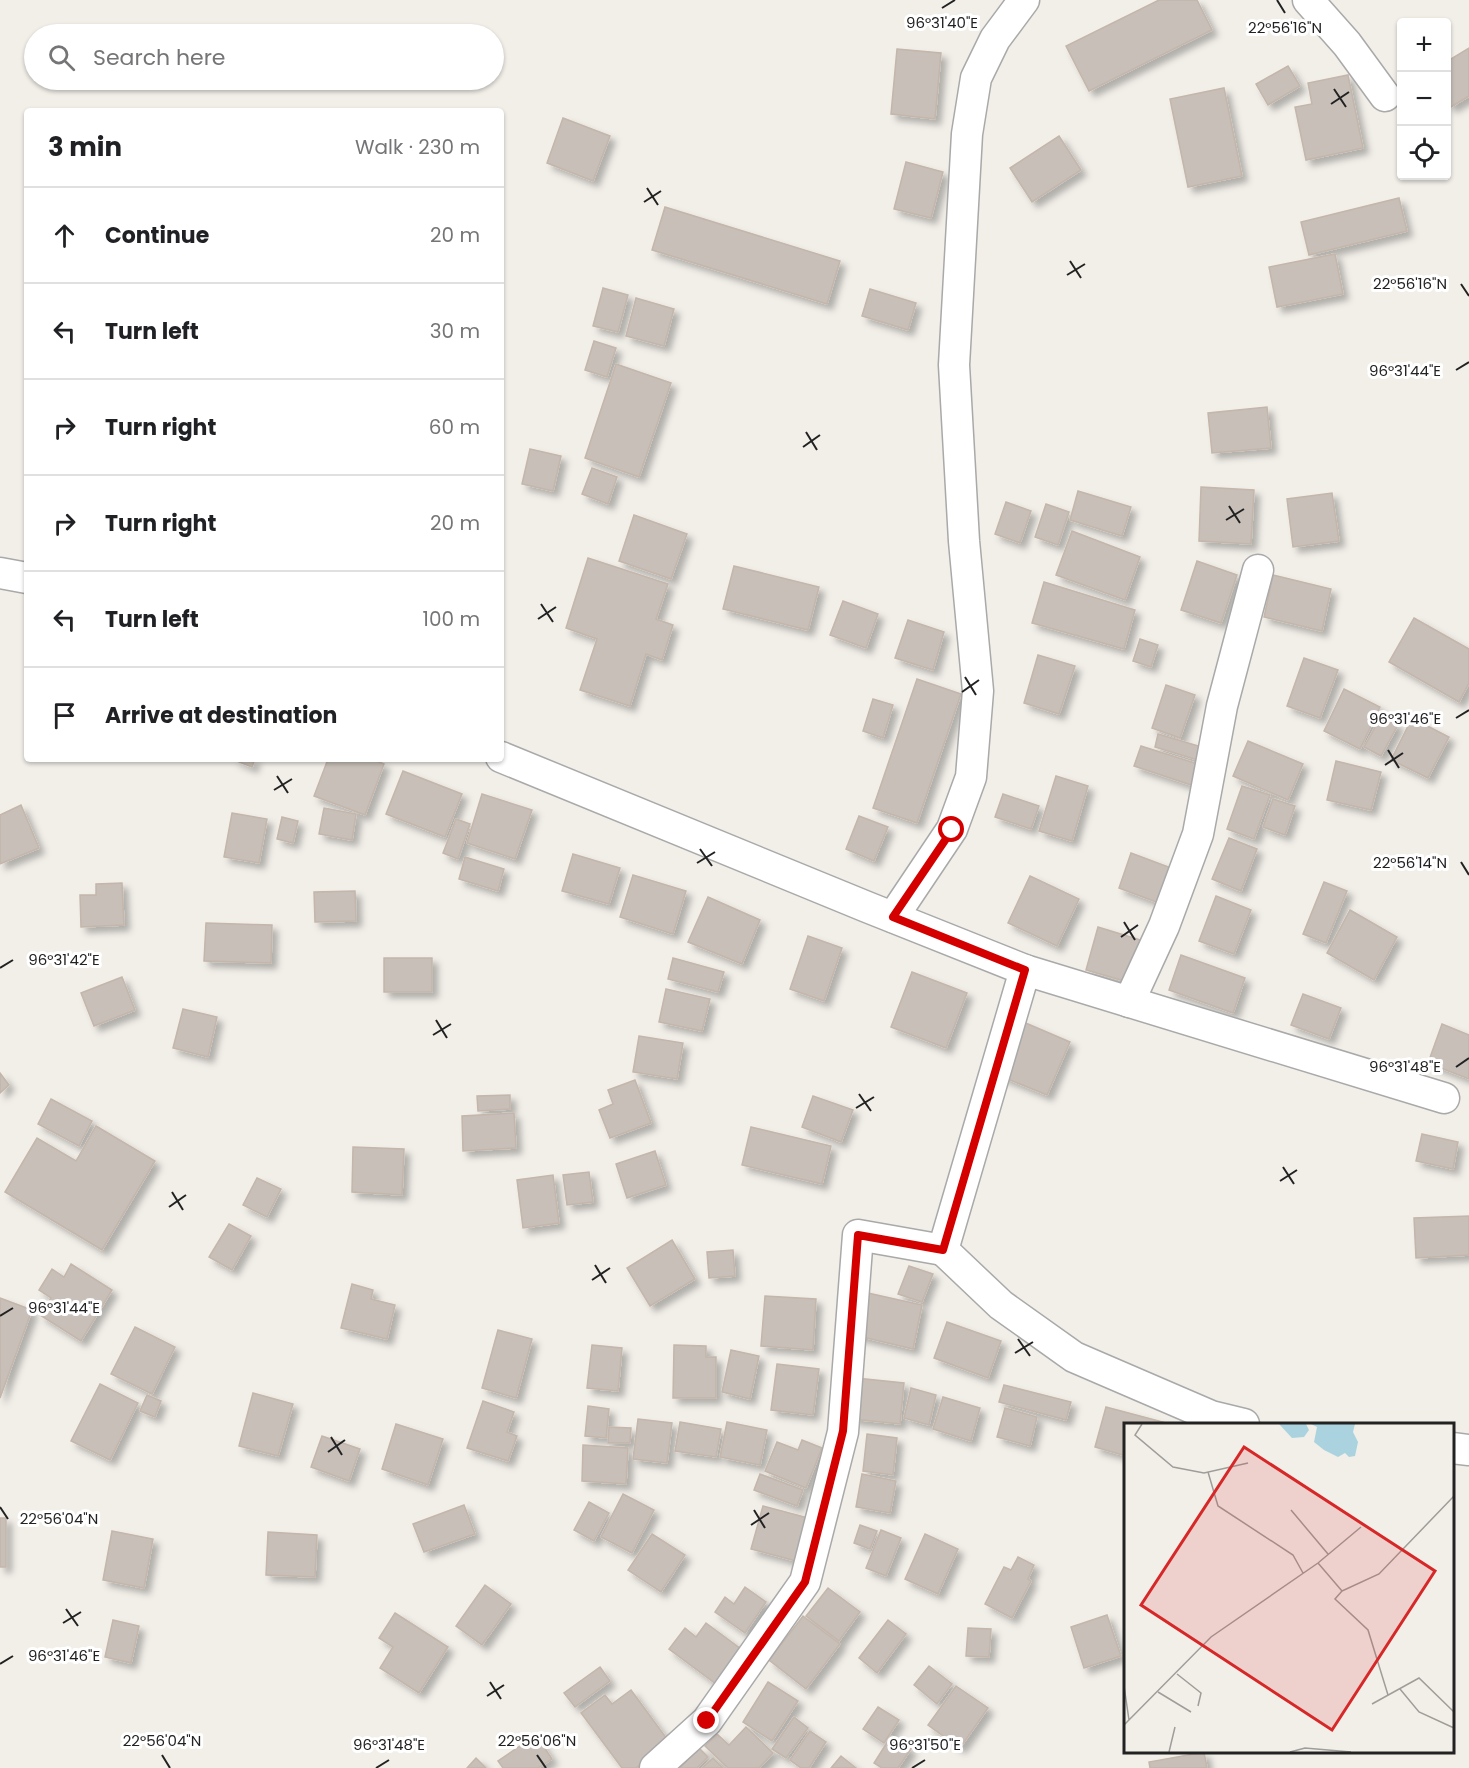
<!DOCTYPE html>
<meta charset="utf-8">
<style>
:root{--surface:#fff;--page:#f6f6f6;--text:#202124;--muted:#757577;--line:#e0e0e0}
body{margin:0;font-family:Poppins,sans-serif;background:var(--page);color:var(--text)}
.controls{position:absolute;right:18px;top:18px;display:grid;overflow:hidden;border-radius:6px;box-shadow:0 2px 4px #0004}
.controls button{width:54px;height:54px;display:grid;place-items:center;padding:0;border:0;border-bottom:2px solid var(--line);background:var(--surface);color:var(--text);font:30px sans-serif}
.stop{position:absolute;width:18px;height:18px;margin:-14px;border:4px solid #d40000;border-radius:50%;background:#fff}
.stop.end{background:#d40000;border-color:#fff;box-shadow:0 2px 6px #0008}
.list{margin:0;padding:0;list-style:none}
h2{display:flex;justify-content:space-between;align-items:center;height:78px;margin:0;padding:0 24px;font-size:26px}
h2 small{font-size:20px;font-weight:400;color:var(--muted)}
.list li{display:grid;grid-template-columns:39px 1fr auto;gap:18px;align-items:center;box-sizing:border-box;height:96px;padding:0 24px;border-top:2px solid var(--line)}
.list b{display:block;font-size:22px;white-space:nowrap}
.list em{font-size:20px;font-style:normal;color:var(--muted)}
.icon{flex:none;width:33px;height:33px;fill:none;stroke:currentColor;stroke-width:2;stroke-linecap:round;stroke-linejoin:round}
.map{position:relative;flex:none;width:1469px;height:1768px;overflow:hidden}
.search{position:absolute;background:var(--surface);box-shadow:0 2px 4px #0004;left:24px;top:24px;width:480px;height:66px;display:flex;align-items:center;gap:15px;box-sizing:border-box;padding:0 21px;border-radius:33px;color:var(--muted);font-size:22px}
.panel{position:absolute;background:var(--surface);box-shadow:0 2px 4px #0004;left:24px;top:108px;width:480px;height:654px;border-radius:6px}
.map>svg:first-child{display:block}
.building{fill:#c7bfb8;stroke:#c4b6ab;stroke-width:1.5;filter:url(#shadow)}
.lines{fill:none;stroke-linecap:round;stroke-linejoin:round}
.minor-casing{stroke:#a9a9a9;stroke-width:33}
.minor{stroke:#fff;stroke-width:30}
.route{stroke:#d40000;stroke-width:8}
.ticks{fill:none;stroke:#222;stroke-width:2}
.inset-road{fill:none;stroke:#9f9d99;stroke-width:1.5}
.view{fill:#d62828;fill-opacity:0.15;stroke:#d62828;stroke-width:3}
.inset-edge{fill:none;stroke:#222;stroke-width:3}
.ticks-label{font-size:15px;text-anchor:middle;fill:#222;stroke:#fff;stroke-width:6;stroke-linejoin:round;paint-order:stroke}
</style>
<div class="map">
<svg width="1469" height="1768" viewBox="0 0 1469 1768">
<defs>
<filter id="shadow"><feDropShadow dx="5.5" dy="5.5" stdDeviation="3" flood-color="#0004"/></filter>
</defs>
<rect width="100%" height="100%" fill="#f2efe9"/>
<!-- building -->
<g class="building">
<path d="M1159,0h38l15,30 -123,61 -23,-45z"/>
<path d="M1469,48v48l-18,11 -5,-7v-38z"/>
<path d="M897,49l44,4 -6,66 -44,-5z"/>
<path d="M1288,66l12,20 -32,19 -12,-21z"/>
<path d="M1348,75l15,73 -57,12 -11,-53 17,-3 -4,-21z"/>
<path d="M1224,88l18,88 -54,11 -18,-88z"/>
<path d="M563,118l47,18 -17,45 -46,-18z"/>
<path d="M1059,136l22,34 -49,32 -22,-34z"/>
<path d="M906,162l37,10 -12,46 -37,-9z"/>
<path d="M1399,198l8,33 -98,24 -8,-33z"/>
<path d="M665,207l175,54 -13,43 -175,-54z"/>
<path d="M1335,254l8,40 -66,13 -8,-40z"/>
<path d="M603,288l25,7 -10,37 -25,-6z"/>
<path d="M870,289l46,14 -8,27 -46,-14z"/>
<path d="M636,298l38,11 -10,37 -38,-10z"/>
<path d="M594,341l22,7 -9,29 -22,-7z"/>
<path d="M616,364l55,19 -32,94 -54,-19z"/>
<path d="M1267,407l4,41 -59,5 -4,-40z"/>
<path d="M530,449l31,7 -8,35 -31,-7z"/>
<path d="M592,468l25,9 -9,27 -26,-10z"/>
<path d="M1201,487l53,3 -3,54 -52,-3z"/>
<path d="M1078,491l53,16 -9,29 -52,-16z"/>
<path d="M1332,493l7,48 -46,6 -6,-48z"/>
<path d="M1006,502l25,9 -11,32 -25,-9z"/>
<path d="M1046,504l23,8 -11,33 -23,-8z"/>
<path d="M634,515l53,19 -16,45 -52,-18z"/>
<path d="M1072,531l68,26 -15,43 -69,-25z"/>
<path d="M588,558l80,26 -12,35 17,6 -11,35 -16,-6 -16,52 -50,-16 17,-51 -31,-11z"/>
<path d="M1197,561l40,14 -16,48 -40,-13z"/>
<path d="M734,566l85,21 -11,43 -85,-21z"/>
<path d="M1273,575l58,14 -9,42 -58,-14z"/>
<path d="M1044,582l91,28 -11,39 -92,-26z"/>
<path d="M843,601l35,13 -12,34 -36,-13z"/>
<path d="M1414,618l55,31v34l-10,19 -70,-40z"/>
<path d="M908,620l36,12 -11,38 -38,-12z"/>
<path d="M1140,639l18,6 -7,22 -18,-6z"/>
<path d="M1038,655l37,11 -16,48 -35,-11z"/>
<path d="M1304,658l34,12 -18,48 -33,-12z"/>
<path d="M917,679l44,15 -44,129 -44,-15z"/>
<path d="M1166,685l29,10 -15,43 -28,-10z"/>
<path d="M1344,689l36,18 -20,42 -36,-18z"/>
<path d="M873,699l20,6 -10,33 -20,-7z"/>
<path d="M1382,715l16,10 -17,31 -17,-9z"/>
<path d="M1412,718l37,19 -21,41 -37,-18z"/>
<path d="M1158,734l47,14 -4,13 -46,-14z"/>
<path d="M1248,741l55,23 -15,36 -55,-24z"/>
<path d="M1141,746l63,20 -7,21 -63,-21z"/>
<path d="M232,759h23l-3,8z"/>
<path d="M328,759h43l13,5 -19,51 -51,-19z"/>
<path d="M1336,761l45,11 -10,38 -44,-10z"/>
<path d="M403,771l59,23 -17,43 -59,-23z"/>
<path d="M1056,776l32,10 -16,55 -33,-10z"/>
<path d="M1242,786l28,9 -16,44 -27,-10z"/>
<path d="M482,794l50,16 -17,49 -48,-16z"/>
<path d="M1003,794l36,12 -8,23 -36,-12z"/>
<path d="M1273,799l22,7 -10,29 -22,-8z"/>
<path d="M21,805l18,43 -39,16v-49z"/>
<path d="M324,808l32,6 -4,26 -33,-6z"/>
<path d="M232,813l35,6 -8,44 -35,-6z"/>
<path d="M859,816l29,11 -14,34 -28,-12z"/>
<path d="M282,817l16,4 -5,22 -16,-4z"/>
<path d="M456,819l14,5 -12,35 -15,-6z"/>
<path d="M1229,838l28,11 -16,42 -29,-12z"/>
<path d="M1131,853l40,15 -12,35 -40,-15z"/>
<path d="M573,854l47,14 -11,36 -47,-13z"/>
<path d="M465,857l39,12 -6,22 -39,-12z"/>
<path d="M633,875l53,16 -13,43 -53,-17z"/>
<path d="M1030,876l49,23 -22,47 -49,-23z"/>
<path d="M1324,882l23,9 -21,52 -23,-9z"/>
<path d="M122,883l2,42 -43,2 -1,-32h16v-11z"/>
<path d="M355,891l1,30 -41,1 -1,-30z"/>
<path d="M1216,896l35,14 -17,44 -35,-13z"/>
<path d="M708,897l52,23 -18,44 -54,-22z"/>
<path d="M1350,910l47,27 -23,43 -47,-27z"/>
<path d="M206,923l66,2 -1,38 -67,-2z"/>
<path d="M1098,927l49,15 -12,42 -49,-14z"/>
<path d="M808,936l34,12 -18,53 -34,-12z"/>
<path d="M1181,955l64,23 -12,35 -64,-23z"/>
<rect x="384" y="958" width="48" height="34"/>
<path d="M673,958l51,14 -6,20 -50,-13z"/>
<path d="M912,972l55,21 -21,55 -55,-21z"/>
<path d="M122,977l13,33 -41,16 -13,-33z"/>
<path d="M666,989l44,10 -8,32 -43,-9z"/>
<path d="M1303,994l38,14 -12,31 -38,-14z"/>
<path d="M183,1009l34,8 -9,40 -35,-9z"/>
<path d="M1021,1021l49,21 -23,53 -49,-20z"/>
<path d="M1442,1024l27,11v44l-41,-16z"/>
<path d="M639,1036l44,7 -6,36 -44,-7z"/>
<path d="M0,1073l9,12 -9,8z"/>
<path d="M635,1080l16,43 -41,15 -11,-28 14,-6 -5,-14z"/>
<path d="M510,1095v14l-32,2 -1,-15z"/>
<path d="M813,1096l40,14 -12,32 -39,-15z"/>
<path d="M51,1099l41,22 -13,25 -41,-22z"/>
<path d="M514,1113l2,35 -53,3 -1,-35z"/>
<path d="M96,1126l59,35 -53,89 -97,-58 32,-54 39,23z"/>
<path d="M751,1127l80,19 -9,38 -80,-19z"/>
<path d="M1422,1134l36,8 -5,27 -37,-8z"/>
<path d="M353,1147l51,2 -2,46 -50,-3z"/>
<path d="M655,1151l11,34 -39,13 -11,-34z"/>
<path d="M589,1172l4,30 -26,3 -4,-30z"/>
<path d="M553,1175l6,48 -36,5 -6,-48z"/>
<path d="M257,1178l24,11 -14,28 -24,-12z"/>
<path d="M1469,1216v39l-53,3 -2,-40z"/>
<path d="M229,1224l22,12 -19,34 -23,-13z"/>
<path d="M672,1240l23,39 -45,27 -23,-38z"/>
<path d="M733,1250l2,26 -26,2 -2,-26z"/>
<path d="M71,1264l41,26 -31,51 -41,-26 11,-17 -12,-8 13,-21 12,8z"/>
<path d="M909,1266l24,8 -11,28 -24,-8z"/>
<path d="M352,1284l21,6 -2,9 24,6 -8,34 -46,-11z"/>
<path d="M859,1291l63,14 -9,44 -63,-15z"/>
<path d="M765,1296l51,3 -3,51 -52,-4z"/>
<path d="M0,1298l32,12 -32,88z"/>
<path d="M947,1322l54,19 -13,37 -54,-20z"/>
<path d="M135,1327l40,20 -23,47 -41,-20z"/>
<path d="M498,1330l34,9 -16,59 -34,-10z"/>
<path d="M592,1345l30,3 -4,43 -31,-3z"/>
<path d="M674,1345l32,1v11h10v41h-43z"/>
<path d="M731,1350l28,6 -9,43 -28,-7z"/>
<path d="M777,1364l42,5 -6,46 -42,-5z"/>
<path d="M856,1378l48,5 -4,41 -48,-5z"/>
<path d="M100,1384l38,19 -28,57 -39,-19z"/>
<path d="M1004,1385l67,17 -5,18 -67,-18z"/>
<path d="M911,1388l25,7 -7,30 -25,-7z"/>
<path d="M253,1393l40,11 -15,52 -39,-10z"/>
<path d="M147,1395l14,6 -6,16 -15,-6z"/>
<path d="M943,1397l37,11 -9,33 -38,-12z"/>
<path d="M483,1401l31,11 -7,20 10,4 -9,25 -41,-13z"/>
<path d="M588,1406l21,3 -3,29 -21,-2z"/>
<path d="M1106,1407l64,17h-44v32l-31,-9z"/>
<path d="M1005,1408l32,9 -7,29 -33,-9z"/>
<path d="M638,1419l34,4 -5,40 -34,-4z"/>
<path d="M680,1422l41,7 -5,28 -41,-6z"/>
<path d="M727,1422l40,8 -7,35 -40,-8z"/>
<path d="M396,1424l47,15 -15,46 -46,-16z"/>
<path d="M609,1427l22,1 -1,15h-22z"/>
<path d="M867,1434l30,4 -4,37 -30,-4z"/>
<path d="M322,1436l38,13 -11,32 -38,-14z"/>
<path d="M802,1440l20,8 -16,40 -41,-17 12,-29 21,8z"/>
<path d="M583,1445l45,3 -2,36 -44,-3z"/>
<path d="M760,1474l43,16 -6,16 -43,-16z"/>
<path d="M862,1474l34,7 -6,32 -34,-6z"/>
<path d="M623,1494l31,16 -22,43 -31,-16z"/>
<path d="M589,1502l20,11 -15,28 -20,-11z"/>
<path d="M464,1505l11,29 -51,18 -11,-28z"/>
<path d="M763,1506l49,13 -12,43 -49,-13z"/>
<rect x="0" y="1518" width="6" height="49"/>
<path d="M860,1525l17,6 -7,18 -16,-6z"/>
<path d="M881,1530l20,8 -15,38 -20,-8z"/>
<path d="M112,1531l41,8 -9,49 -41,-8z"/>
<path d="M268,1532l49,3 -2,42 -49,-2z"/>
<path d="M652,1534l33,21 -24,37 -33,-22z"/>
<path d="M925,1534l33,15 -20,45 -33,-15z"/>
<path d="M1018,1557l16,8 -6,14 3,2 -19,37 -27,-14 19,-37 7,3z"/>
<path d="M485,1585l26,19 -29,41 -26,-19z"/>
<path d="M745,1587l21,15 -21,31 -30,-21 10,-15 9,7z"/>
<path d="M828,1588l32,24 -21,29 -33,-25z"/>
<path d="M395,1613l53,34 -29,46 -39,-25 13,-21 -14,-9z"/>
<path d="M1107,1615l14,41 -37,12 -13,-41z"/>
<path d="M803,1616l37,28 -34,45 -37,-29z"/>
<path d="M113,1620l26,6 -8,37 -26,-6z"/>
<path d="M888,1620l18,14 -29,39 -18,-15z"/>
<path d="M706,1623l35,26 -25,35 -47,-35 16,-21 11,9z"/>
<path d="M968,1628l23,1 -2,28 -23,-1z"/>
<path d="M929,1666l23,18 -15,20 -23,-19z"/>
<path d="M600,1667l10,14 -35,26 -11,-14z"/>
<path d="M768,1682l30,19 -26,40 -29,-19z"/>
<path d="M956,1686l32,22 -28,40 -32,-23z"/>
<path d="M631,1690l39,53 -34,25h-14l-41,-55 24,-18 7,9z"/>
<path d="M878,1707l21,13 -15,23 -21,-14z"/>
<path d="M794,1717l14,11 -22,30 -14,-9z"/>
<path d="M746,1727l27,26 -14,15h-31l-23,-22 12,-12 12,11z"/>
<path d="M810,1731l16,11 -17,26h-8l-11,-8z"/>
<path d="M536,1735l16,24 -14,9h-35l-5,-7z"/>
<path d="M891,1736l20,13 -13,19h-16l-8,-5z"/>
<path d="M699,1748l9,9 -11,11h-17z"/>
<path d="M1204,1752l3,16h-57l-1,-6z"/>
<path d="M841,1756l15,12h-25z"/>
<path d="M476,1758l10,10h-19z"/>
<path d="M713,1758l10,10h-21z"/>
</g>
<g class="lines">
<!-- minor casing -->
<g class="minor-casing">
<g id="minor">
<path d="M1308,0l39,44 38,52"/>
<path d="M0,573l27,5"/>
<path d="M501,757l366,150 158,63 419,128"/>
<path d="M893,917l59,-88 19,-52 7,-86 -14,-150 -10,-176 13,-231 9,-56 19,-39 29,-39"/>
<path d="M1129,1002l35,-76 34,-92 24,-128 36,-136"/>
<path d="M943,1250l58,55 73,52 137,59 33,8"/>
<path d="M1452,1448l17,2"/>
<path d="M655,1768l52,-47 98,-139 38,-150 15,-197 85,15 82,-280"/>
</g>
</g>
<!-- minor -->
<use href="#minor" class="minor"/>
</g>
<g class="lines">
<!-- route -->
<path class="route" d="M707,1721l98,-139 38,-151 15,-196 85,15 82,-280 -132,-53 59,-87"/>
</g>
<!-- ticks -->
<path class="ticks" d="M1277,0l8,13M942,8l13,-8M1334,89l12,18M1331,104l18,-12M647,188l11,17M644,202l17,-11M1070,261l11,17M1067,275l18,-11M1461,284l8,12M1456,370l13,-8M806,432l11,18M803,447l17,-12M1229,506l11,17M1226,520l18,-11M541,604l12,18M538,619l18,-12M965,677l11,18M962,692l17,-12M1456,718l13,-8M1388,750l11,18M1385,765l18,-12M277,776l11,17M274,790l18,-11M700,849l12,17M1461,862l8,13M697,863l18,-11M1124,922l11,18M1121,937l17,-12M0,968l13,-8M436,1020l11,18M433,1035l18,-11M1456,1067l13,-9M859,1094l12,17M856,1108l18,-11M1283,1167l11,17M1280,1181l17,-11M172,1192l11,18M169,1207l17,-12M595,1265l11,18M592,1280l18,-12M0,1316l13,-8M1018,1339l12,17M1015,1353l18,-11M331,1437l11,18M328,1452l17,-12M0,1507l8,12M754,1510l11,18M751,1525l18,-12M66,1609l12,17M63,1623l18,-11M0,1664l13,-8M490,1682l11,17M487,1696l17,-11M162,1755l8,13M537,1755l9,13M376,1768l13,-8M912,1768l13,-8"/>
<!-- overview -->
<g transform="translate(1124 1423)">
<rect width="330" height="330" fill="#f2efe9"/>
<path d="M155,1h27l3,6 -5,7 -12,1zM187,1h44l-2,8 5,10 -3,14 -6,1 -4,-4 -7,4 -14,-7 -10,-8 3,-15z" fill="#aad3df"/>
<path class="inset-road" d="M18,1l-7,11 38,32 31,6 44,-10M84,49l10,34 75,49 10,18M167,87l37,44M194,140l24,28 -7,8 33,31 20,65M218,168l37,-17 75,-78M53,251l24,19 -3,13M0,263l5,34M276,266l19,23 35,16M34,269l33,20M248,281l47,-26 35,34M0,302l87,-88 107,-74 43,-36M45,329l6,-25M166,329l15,-4 46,4"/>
<path class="view" d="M120,24l191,124 -103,159 -191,-125z"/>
<rect width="330" height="330" class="inset-edge"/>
</g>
<g class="ticks-label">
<text x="942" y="28">96°31'40"E</text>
<text x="1285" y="33">22°56'16"N</text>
<text x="1410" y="289">22°56'16"N</text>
<text x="1405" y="376">96°31'44"E</text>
<text x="1405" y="724">96°31'46"E</text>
<text x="1410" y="868">22°56'14"N</text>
<text x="64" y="965">96°31'42"E</text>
<text x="1405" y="1072">96°31'48"E</text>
<text x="64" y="1313">96°31'44"E</text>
<text x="59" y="1524">22°56'04"N</text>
<text x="64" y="1661">96°31'46"E</text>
<text x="162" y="1746">22°56'04"N</text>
<text x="537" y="1746">22°56'06"N</text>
<text x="389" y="1750">96°31'48"E</text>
<text x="925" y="1750">96°31'50"E</text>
</g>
</svg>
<div class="controls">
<button>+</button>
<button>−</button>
<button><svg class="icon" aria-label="locate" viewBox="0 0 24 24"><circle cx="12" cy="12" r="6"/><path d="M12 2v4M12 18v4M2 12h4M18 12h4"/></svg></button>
</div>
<div class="stop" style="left:952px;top:830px"></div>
<div class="stop end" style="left:707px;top:1721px"></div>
<div class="search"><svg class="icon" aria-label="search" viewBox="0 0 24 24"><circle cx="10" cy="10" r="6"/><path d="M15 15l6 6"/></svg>Search here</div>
<section class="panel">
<h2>3 min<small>Walk · 230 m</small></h2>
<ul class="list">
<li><svg class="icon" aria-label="ahead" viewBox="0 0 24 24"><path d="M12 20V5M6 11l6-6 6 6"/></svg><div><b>Continue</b></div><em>20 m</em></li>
<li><svg class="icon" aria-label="left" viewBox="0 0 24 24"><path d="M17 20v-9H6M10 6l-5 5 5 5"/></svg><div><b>Turn left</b></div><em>30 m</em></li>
<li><svg class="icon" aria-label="right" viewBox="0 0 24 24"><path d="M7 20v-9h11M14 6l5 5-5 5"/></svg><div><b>Turn right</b></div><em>60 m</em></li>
<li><svg class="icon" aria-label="right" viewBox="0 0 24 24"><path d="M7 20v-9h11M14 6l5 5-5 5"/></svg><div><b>Turn right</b></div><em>20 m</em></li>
<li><svg class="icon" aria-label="left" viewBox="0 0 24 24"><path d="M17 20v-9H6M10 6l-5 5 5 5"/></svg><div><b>Turn left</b></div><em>100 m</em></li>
<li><svg class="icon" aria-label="arrive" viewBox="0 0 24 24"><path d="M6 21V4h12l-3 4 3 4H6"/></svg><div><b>Arrive at destination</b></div></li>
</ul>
</section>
</div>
